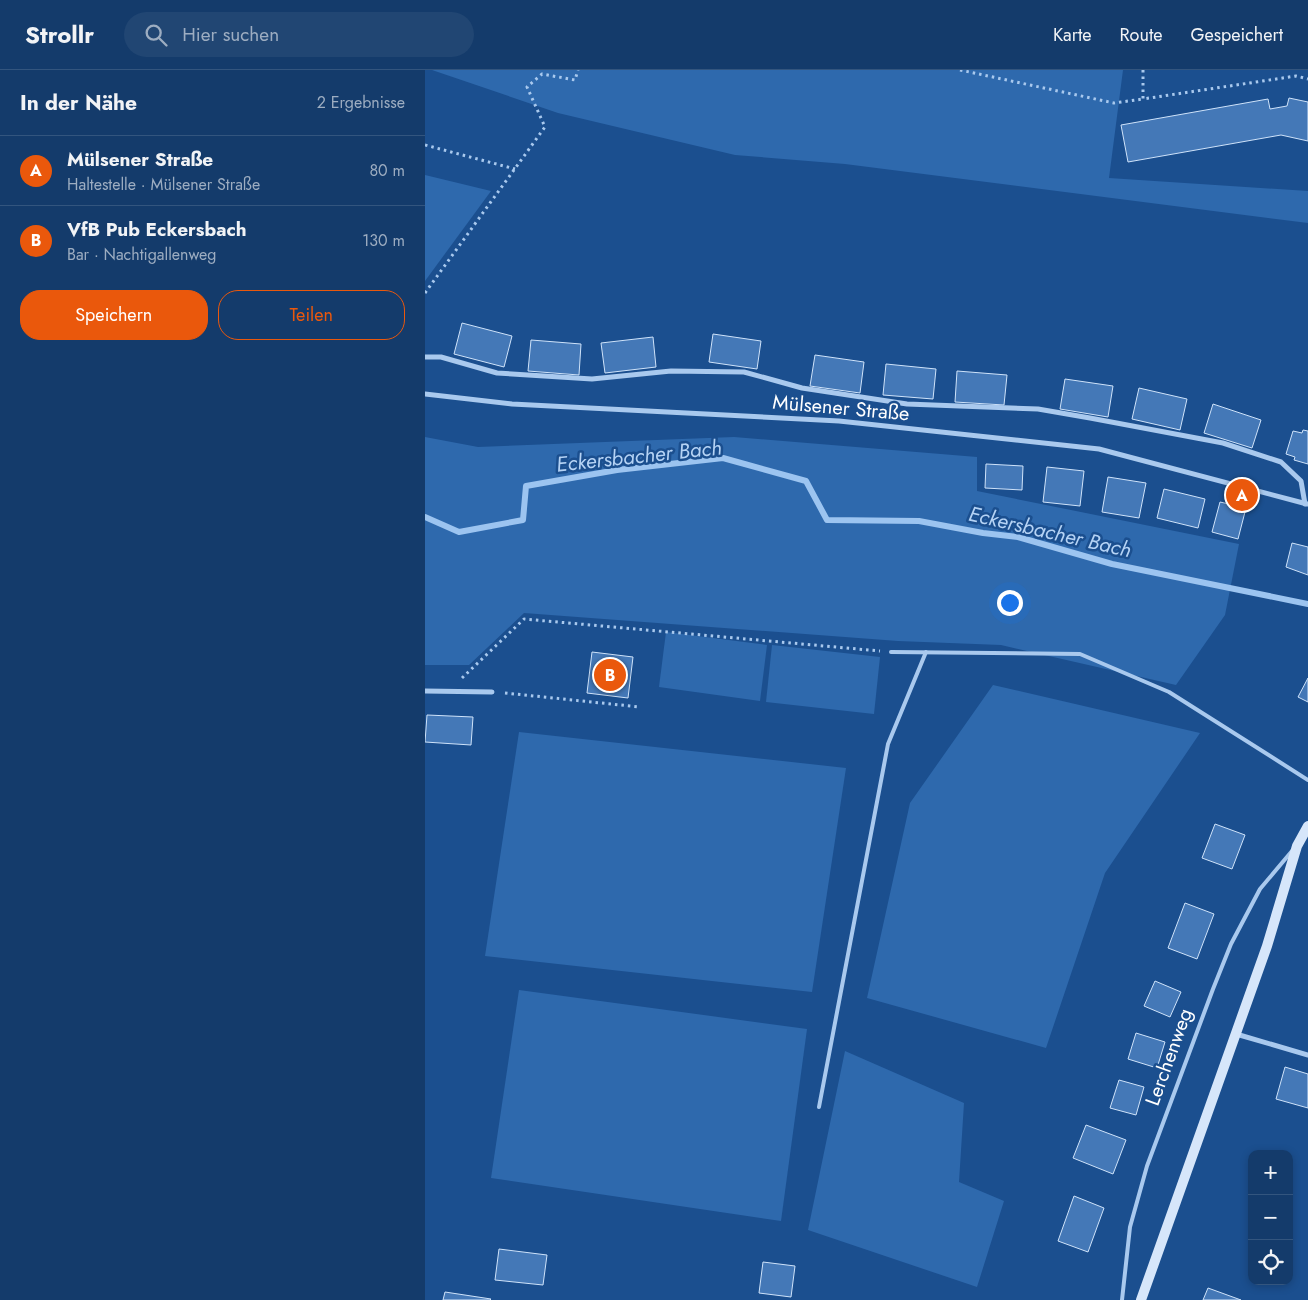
<!DOCTYPE html>
<html lang="de">
<meta charset="utf-8">
<style>
:root{--surface:#143b6b;--page:#214673;--text:#f1f3f6;--muted:#9dadc1;--line:#33557e;--accent:#ea580c}
body{margin:0;font-family:Jost,sans-serif;background:var(--page);color:var(--text)}
.controls{position:absolute;right:15px;bottom:15px;display:grid;overflow:hidden;border-radius:10px;box-shadow:0 2px 8px #0003}
.controls button{width:45px;height:45px;display:grid;place-items:center;padding:0;border:0;border-bottom:1px solid var(--line);background:var(--surface);color:var(--text);font:25px sans-serif}
.you{position:absolute;left:584px;top:532px;width:18px;height:18px;margin:-12px;border:4px solid #fff;border-radius:50%;background:#1a73e8;box-shadow:0 0 0 8px #1a73e833}
.badge{display:grid;place-items:center;width:32px;height:32px;border-radius:50%;background:var(--accent);color:#fff;font-size:16px;font-weight:700}
.pin{position:absolute;translate:-50% -50%;border:2px solid #fff;box-shadow:0 1px 5px #0006}
.list{margin:0;padding:0;list-style:none}
h2{display:flex;justify-content:space-between;align-items:center;height:65px;margin:0;padding:0 20px;font-size:21px}
h2 small{font-size:16px;font-weight:400;color:var(--muted)}
.list li{display:grid;grid-template-columns:32px 1fr auto;gap:15px;align-items:center;box-sizing:border-box;height:70px;padding:0 20px;border-top:1px solid var(--line)}
.list b{display:block;font-size:19px;white-space:nowrap}
.list p{margin:0;font-size:16px;white-space:nowrap;color:var(--muted)}
.list em{font-size:16px;font-style:normal;color:var(--muted)}
.actions{display:flex;gap:10px;padding:15px 20px}
.actions a{flex:1;padding:11px 0;border:1px solid var(--accent);border-radius:20px;text-align:center;font-size:18px;color:var(--accent)}
.actions .main{background:var(--accent);color:#fff}
.icon{flex:none;width:28px;height:28px;fill:none;stroke:currentColor;stroke-width:2;stroke-linecap:round;stroke-linejoin:round}
.map{position:relative;flex:none;width:883px;height:1230px;overflow:hidden}
header{display:flex;align-items:center;gap:30px;box-sizing:border-box;height:70px;padding:0 25px;background:var(--surface);border-bottom:1px solid var(--line)}
header strong{font-size:24px}
nav{display:flex;gap:28px;margin-inline-start:auto;font-size:18px}
.search{width:350px;height:45px;background:var(--page);display:flex;align-items:center;gap:12px;box-sizing:border-box;padding:0 18px;border-radius:28px;color:var(--muted);font-size:19px}
main{display:flex}
aside{flex:1;background:var(--surface)}
.map>svg:first-child{display:block}
.green{fill:#2e69ad}
.lines{fill:none;stroke-linecap:round;stroke-linejoin:round}
.stream{stroke:#9cc4f0;stroke-width:6}
.building{fill:#4478b7;stroke:#cfe3fa}
.path{stroke:#a9c9ee;stroke-width:3;stroke-dasharray:2.5 4;stroke-linecap:butt}
.lane{stroke:#a9c9ee;stroke-width:4}
.street{stroke:#a9c9ee;stroke-width:5}
.secondary{stroke:#d6e6fa;stroke-width:10}
.labels{text-anchor:middle;dominant-baseline:central;stroke-width:5;stroke-linejoin:round;paint-order:stroke}
.street-label{font-size:20px;fill:#fff;stroke:#1b4f8f}
.water-label{font-size:21px;font-style:italic;fill:#b5d3f5;stroke:#1b4f8f}
</style>
<header>
<strong>Strollr</strong>
<div class="search"><svg class="icon" aria-label="search" viewBox="0 0 24 24"><circle cx="10" cy="10" r="6"/><path d="M15 15l6 6"/></svg>Hier suchen</div>
<nav><a>Karte</a><a>Route</a><a>Gespeichert</a></nav>
</header>
<main>
<aside>
<h2>In der Nähe<small>2 Ergebnisse</small></h2>
<ul class="list">
<li><span class="badge">A</span><div><b>Mülsener Straße</b><p>Haltestelle · Mülsener Straße</p></div><em>80 m</em></li>
<li><span class="badge">B</span><div><b>VfB Pub Eckersbach</b><p>Bar · Nachtigallenweg</p></div><em>130 m</em></li>
</ul>
<div class="actions"><a class="main">Speichern</a><a>Teilen</a></div>
</aside>
<div class="map">
<svg width="883" height="1230" viewBox="0 0 883 1230">
<rect width="100%" height="100%" fill="#1b4f8f"/>
<!-- green -->
<g class="green">
<path d="M7,0h691l-14,108 199,13v32l-463,-59 -110,-9 -177,-42z"/>
<path d="M0,105l66,16 -66,90z"/>
<path d="M0,367l53,10 256,-10 243,20v34l262,53 -14,71 -49,70 -175,-40 -103,-4 -374,-28 -55,52h-44z"/>
<path d="M241,562l101,13 -7,56 -101,-14z"/>
<path d="M347,575l108,12 -6,57 -108,-12z"/>
<path d="M568,615l207,48 -95,140 -59,175 -179,-50 43,-195z"/>
<path d="M94,662l327,36 -34,224 -327,-36z"/>
<path d="M94,920l288,39 -26,192 -290,-43z"/>
<path d="M420,981l119,52 -5,79 45,19 -27,86 -169,-57z"/>
</g>
<g class="lines">
<!-- stream -->
<path class="stream" d="M0,447l34,15 64,-12 3,-34 91,-16 106,-12 83,23 21,39 92,1 64,12 35,4 94,27 196,40"/>
</g>
<!-- building -->
<g class="building">
<path d="M864,28l19,4v39l-27,-6 -153,27 -7,-37 147,-26 2,10 17,-3z"/>
<path d="M37,253l50,13 -8,31 -50,-13z"/>
<path d="M288,264l48,7 -4,28 -48,-7z"/>
<path d="M228,267l3,30 -51,6 -4,-30z"/>
<path d="M106,270l50,4 -2,31 -51,-4z"/>
<path d="M390,285l49,7 -4,31 -50,-7z"/>
<path d="M461,294l50,5 -3,30 -50,-4z"/>
<path d="M532,301l50,4 -3,30 -49,-3z"/>
<path d="M640,309l48,7 -5,31 -48,-8z"/>
<path d="M714,318l48,11 -7,31 -48,-11z"/>
<path d="M788,334l48,16 -9,28 -48,-15z"/>
<path d="M878,360l5,1v33l-14,-4 1,-3 -9,-3 7,-23 9,2z"/>
<path d="M561,394l37,2 -1,24 -37,-2z"/>
<path d="M622,397l37,4 -4,35 -37,-4z"/>
<path d="M683,407l38,6 -7,35 -37,-6z"/>
<path d="M739,419l41,10 -7,29 -41,-10z"/>
<path d="M795,432l26,6 -8,31 -26,-7z"/>
<path d="M867,473l16,4v28l-22,-8z"/>
<path d="M167,582l41,5 -5,41 -41,-5z"/>
<path d="M883,608v24l-10,-5z"/>
<path d="M2,645l46,2 -2,28 -46,-3z"/>
<path d="M790,754l30,11 -13,34 -30,-11z"/>
<path d="M760,833l29,11 -17,45 -29,-11z"/>
<path d="M730,911l26,11 -11,25 -26,-11z"/>
<path d="M711,963l29,9 -8,26 -29,-9z"/>
<path d="M860,997l23,7v34l-32,-9z"/>
<path d="M694,1010l25,7 -8,28 -26,-7z"/>
<path d="M661,1055l40,15 -13,34 -40,-16z"/>
<path d="M649,1126l30,12 -16,44 -30,-11z"/>
<path d="M74,1179l48,6 -4,30 -48,-5z"/>
<path d="M338,1192l32,4 -4,31 -32,-4z"/>
<path d="M783,1218l33,12h-38z"/>
<path d="M20,1222l46,7 -1,1h-47z"/>
</g>
<g class="lines">
<!-- path -->
<g class="path">
<path d="M535,0l154,33 29,-4"/>
<path d="M718,0v29l153,-23 12,3"/>
<path d="M0,75l90,24"/>
<path d="M0,223l120,-166 -18,-40 15,-13 33,6 3,-10"/>
<path d="M37,608l62,-59 356,32"/>
<path d="M80,623l135,14"/>
</g>
<!-- lane -->
<g class="lane">
<path d="M466,582l189,2 89,38 139,88"/>
<path d="M394,1037l69,-363 38,-92"/>
<path d="M697,1230l8,-73 17,-61 66,-177 18,-45 29,-55 32,-38"/>
</g>
<!-- street -->
<g class="street">
<path d="M0,287h16l56,16 95,6 79,-8 73,1 58,16 105,16 131,5 52,9 133,25 58,19 20,19 4,23"/>
<path d="M0,324l87,10 327,17 260,28 208,55"/>
<path d="M0,621l67,1"/>
<path d="M811,964l72,21"/>
</g>
<!-- secondary -->
<path class="secondary" d="M716,1230l126,-354 30,-100 11,-20"/>
</g>
<g class="labels">
<!-- street labels -->
<g class="street-label">
<text transform="translate(416 338) rotate(5)">Mülsener Straße</text>
<text transform="translate(744 987) rotate(-70)">Lerchenweg</text>
</g>
<!-- water labels -->
<g class="water-label">
<text transform="translate(214 386) rotate(-6)">Eckersbacher Bach</text>
<text transform="translate(625 462) rotate(13)">Eckersbacher Bach</text>
</g>
</g>
</svg>
<div class="controls">
<button>+</button>
<button>−</button>
<button><svg class="icon" aria-label="locate" viewBox="0 0 24 24"><circle cx="12" cy="12" r="6"/><path d="M12 2v4M12 18v4M2 12h4M18 12h4"/></svg></button>
</div>
<div class="you"></div>
<div class="pin badge" style="left:817px;top:425px">A</div>
<div class="pin badge" style="left:185px;top:605px">B</div>
</div>
</main>
